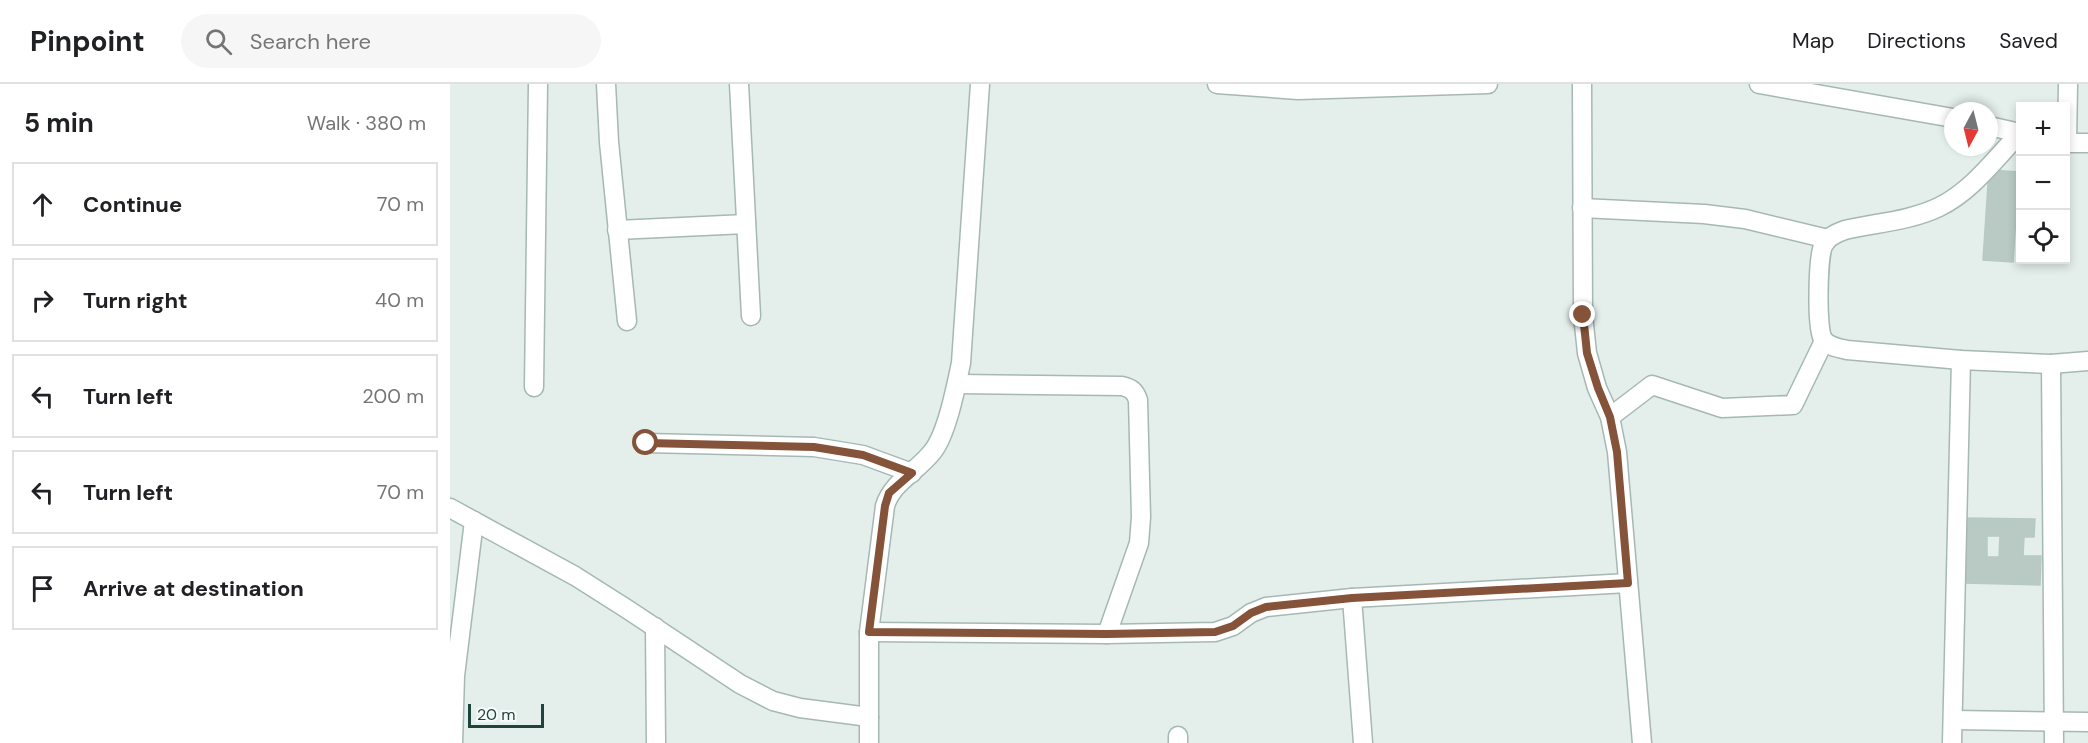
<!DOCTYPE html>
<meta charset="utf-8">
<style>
:root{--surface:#fff;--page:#f6f6f6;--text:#202124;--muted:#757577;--line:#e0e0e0}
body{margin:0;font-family:"DM Sans",sans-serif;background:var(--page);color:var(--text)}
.controls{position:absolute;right:18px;top:18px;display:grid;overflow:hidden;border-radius:0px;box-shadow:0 3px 9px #0003}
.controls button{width:54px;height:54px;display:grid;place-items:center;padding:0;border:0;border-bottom:2px solid var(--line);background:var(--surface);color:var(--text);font:30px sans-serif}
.compass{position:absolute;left:1494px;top:18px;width:54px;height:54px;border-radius:50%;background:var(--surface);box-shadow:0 3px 9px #0003;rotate:187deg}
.scale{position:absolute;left:18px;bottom:15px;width:76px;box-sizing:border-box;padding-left:6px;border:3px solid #21433e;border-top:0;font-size:16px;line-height:21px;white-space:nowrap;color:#21433e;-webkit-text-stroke:4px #f6fbf9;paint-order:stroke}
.stop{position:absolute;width:18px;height:18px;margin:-14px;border:4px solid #845339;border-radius:50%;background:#fff}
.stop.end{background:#845339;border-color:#fff;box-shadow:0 2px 6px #0008}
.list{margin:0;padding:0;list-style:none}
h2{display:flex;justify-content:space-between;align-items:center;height:78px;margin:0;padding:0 24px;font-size:26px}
h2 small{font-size:20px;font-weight:400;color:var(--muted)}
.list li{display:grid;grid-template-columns:39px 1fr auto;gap:18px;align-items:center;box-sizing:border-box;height:84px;margin:0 12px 12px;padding:0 12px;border:2px solid var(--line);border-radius:0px}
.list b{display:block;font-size:22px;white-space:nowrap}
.list em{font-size:20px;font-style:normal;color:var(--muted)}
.icon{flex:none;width:33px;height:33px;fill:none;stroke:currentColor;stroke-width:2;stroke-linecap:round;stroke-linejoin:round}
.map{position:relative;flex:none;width:1638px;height:659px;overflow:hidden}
header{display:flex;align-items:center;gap:36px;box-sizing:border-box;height:84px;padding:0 30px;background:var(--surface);border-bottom:2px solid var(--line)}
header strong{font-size:28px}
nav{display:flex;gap:33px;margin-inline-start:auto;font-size:21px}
.search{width:420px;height:54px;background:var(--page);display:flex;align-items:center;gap:15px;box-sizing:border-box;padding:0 21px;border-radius:33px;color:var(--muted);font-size:22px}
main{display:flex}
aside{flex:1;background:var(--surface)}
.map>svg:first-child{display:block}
.building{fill:#b9cac5;stroke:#b6cac4;stroke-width:1.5;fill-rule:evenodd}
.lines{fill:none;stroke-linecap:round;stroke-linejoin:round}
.minor-casing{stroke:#a6b8b4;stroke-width:21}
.minor{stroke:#fff;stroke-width:18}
.route{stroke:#845339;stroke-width:8}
</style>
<header>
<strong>Pinpoint</strong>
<div class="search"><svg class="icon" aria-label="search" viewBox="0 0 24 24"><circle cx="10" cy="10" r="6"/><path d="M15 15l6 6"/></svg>Search here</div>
<nav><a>Map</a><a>Directions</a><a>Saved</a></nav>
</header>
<main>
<aside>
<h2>5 min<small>Walk · 380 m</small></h2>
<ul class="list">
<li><svg class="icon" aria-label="ahead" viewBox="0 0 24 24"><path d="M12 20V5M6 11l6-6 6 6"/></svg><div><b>Continue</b></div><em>70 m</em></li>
<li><svg class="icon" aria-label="right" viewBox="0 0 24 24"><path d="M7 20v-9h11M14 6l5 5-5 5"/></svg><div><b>Turn right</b></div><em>40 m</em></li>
<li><svg class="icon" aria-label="left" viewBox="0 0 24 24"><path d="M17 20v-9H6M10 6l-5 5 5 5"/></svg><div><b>Turn left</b></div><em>200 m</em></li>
<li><svg class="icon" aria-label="left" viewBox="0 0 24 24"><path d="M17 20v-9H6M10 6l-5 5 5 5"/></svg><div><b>Turn left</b></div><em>70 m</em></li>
<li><svg class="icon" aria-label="arrive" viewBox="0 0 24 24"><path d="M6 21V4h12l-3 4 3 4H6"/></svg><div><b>Arrive at destination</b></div></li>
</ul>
</aside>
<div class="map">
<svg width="1638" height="659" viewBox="0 0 1638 659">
<rect width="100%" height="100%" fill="#e4efec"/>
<!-- building -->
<g class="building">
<path d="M1539,86l30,2 -6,90 -30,-2z"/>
<path d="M1515,434l70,1 -1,18h-10l-1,19h18l-1,29 -76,-2zM1537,452h13l-1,21h-12z"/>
</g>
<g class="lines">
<!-- minor casing -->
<g class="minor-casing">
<g id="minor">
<path d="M156,0l3,58 18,179"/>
<path d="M289,0l12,232"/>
<path d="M767,0l81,6 190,-6"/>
<path d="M1132,0l1,231 4,38 10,35 13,29 7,35 25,291"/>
<path d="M1309,0l194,34"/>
<path d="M1539,42l31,7"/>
<path d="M1570,49c-24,25 -49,59 -81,74 -29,14 -64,16 -94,23 -9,3 -18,7 -22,16 -5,12 -7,82 0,93 5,8 16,9 24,11l114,10 90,4 37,-3"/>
<path d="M1616,59h22"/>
<path d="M1617,59l1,-59"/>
<path d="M1132,124l122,6 41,5 83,20"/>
<path d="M167,146l129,-6"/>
<path d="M1601,280l3,379"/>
<path d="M507,300l165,2c9,2 13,5 16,14l3,117 -2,26 -32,91"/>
<path d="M84,303l4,-303"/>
<path d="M1160,333l42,-32 70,23 71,-3 31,-64"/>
<path d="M196,359l168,4 49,8 49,18"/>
<path d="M0,424l125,68 52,33 113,75 33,17 27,7 69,9"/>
<path d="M902,514l11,145"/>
<path d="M205,543l1,116"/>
<path d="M419,548l238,2 108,-2 18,-6 18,-13 15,-6 86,-9 276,-15"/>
<path d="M1503,636l135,2"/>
<path d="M728,652v7"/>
<path d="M3,659l2,-67 19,-155"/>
<path d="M419,659v-111l16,-126c7,-24 33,-35 48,-55 14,-18 23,-64 28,-88l19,-279"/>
<path d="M1502,659l9,-383"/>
</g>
</g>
<!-- minor -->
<use href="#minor" class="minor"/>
</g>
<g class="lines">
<!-- route -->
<path class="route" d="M196,359l168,4 49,8 49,18 -23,20 -4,13 -16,126 238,2 108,-2 18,-6 18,-13 15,-6 86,-9 276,-15 -11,-131 -7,-35 -12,-29 -11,-35 -4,-38"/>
</g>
</svg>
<div class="controls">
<button>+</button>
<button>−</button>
<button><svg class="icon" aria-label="locate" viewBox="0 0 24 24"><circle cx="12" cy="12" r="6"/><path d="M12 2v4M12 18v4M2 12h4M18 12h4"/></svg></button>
</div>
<svg class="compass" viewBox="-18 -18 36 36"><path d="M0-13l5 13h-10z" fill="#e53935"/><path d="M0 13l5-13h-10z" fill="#757577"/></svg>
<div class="scale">20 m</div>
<div class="stop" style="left:196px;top:359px"></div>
<div class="stop end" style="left:1133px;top:231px"></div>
</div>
</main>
